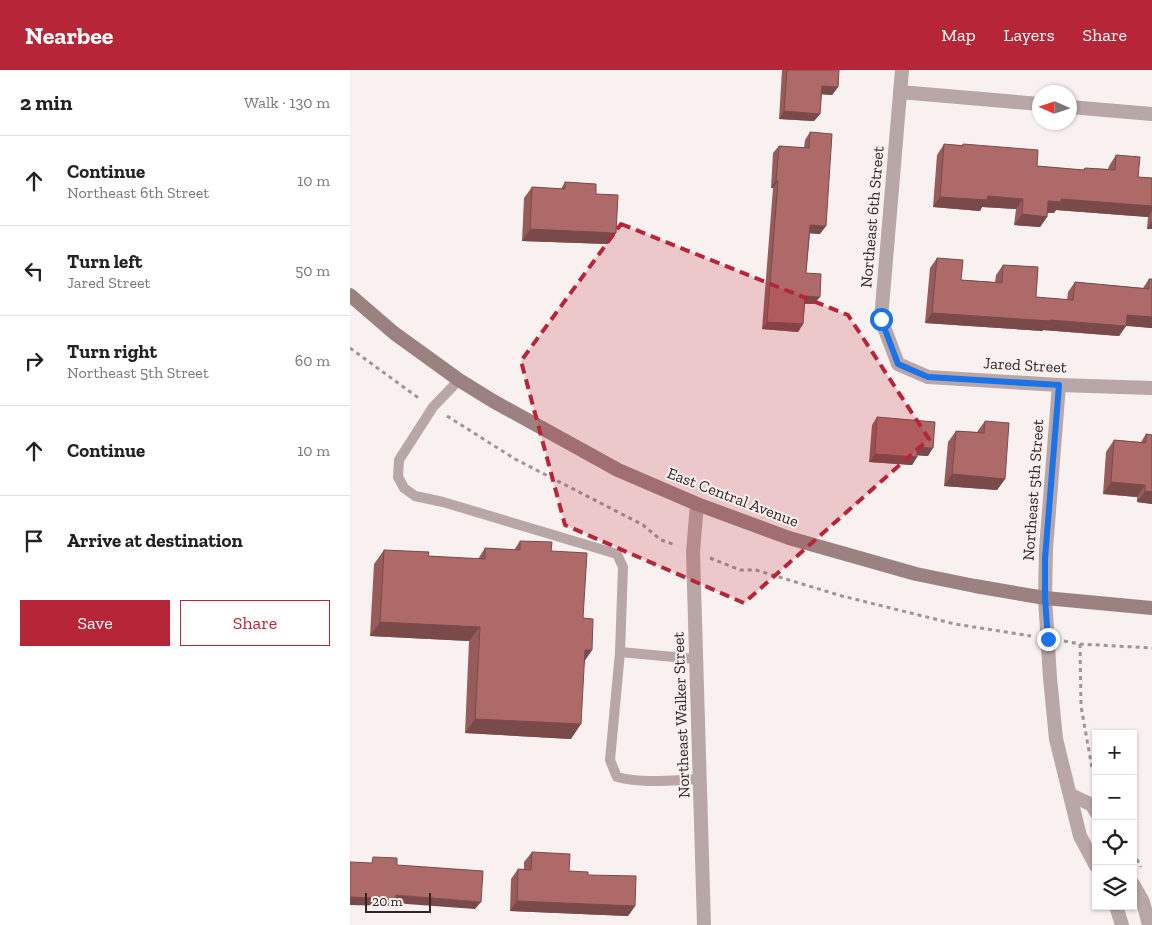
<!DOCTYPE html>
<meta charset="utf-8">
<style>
:root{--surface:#fff;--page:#f6f6f6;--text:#222;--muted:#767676;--line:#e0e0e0;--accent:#b72638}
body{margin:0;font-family:"Zilla Slab",serif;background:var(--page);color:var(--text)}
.controls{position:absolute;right:15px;bottom:15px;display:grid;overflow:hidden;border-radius:0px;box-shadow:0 1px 4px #0004}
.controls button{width:45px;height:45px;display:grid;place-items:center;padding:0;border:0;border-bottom:1px solid var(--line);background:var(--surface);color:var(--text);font:25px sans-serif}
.compass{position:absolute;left:682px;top:15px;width:45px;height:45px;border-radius:50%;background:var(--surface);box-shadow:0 1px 4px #0004;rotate:273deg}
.scale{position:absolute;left:15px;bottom:12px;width:66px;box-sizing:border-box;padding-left:5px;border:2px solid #342524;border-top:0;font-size:14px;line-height:18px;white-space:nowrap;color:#342524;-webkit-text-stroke:4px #f9f0f0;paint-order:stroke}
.stop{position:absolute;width:15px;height:15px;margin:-11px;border:4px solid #1a73e8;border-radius:50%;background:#fff}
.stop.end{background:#1a73e8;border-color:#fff;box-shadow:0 1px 5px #0008}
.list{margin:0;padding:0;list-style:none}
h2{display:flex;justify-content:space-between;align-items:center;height:65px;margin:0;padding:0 20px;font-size:21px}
h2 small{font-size:16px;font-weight:400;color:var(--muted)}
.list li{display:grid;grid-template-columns:32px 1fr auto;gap:15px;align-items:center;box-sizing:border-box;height:90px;padding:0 20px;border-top:1px solid var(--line)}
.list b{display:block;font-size:19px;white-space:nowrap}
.list p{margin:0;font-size:16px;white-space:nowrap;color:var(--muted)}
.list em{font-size:16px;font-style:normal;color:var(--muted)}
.actions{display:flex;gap:10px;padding:15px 20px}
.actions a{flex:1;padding:11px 0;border:1px solid var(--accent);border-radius:0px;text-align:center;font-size:18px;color:var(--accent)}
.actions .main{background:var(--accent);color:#fff}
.icon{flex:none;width:28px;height:28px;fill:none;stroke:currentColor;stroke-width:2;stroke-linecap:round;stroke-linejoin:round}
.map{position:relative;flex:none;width:802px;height:855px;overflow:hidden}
header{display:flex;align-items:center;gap:30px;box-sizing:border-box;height:70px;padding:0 25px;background:var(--accent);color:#fff}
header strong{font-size:24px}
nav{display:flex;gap:28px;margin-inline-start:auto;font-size:18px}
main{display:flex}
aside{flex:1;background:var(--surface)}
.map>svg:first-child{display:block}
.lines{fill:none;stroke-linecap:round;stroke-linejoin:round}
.path{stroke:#a09494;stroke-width:3;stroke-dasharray:4 4;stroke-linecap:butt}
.service{stroke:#b9a6a6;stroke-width:10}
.minor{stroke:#b9a6a6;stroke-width:14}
.tertiary{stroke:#b9a6a6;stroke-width:14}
.secondary{stroke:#9c8181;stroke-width:14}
.wall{fill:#965b5a}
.shaded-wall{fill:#7a4a4a}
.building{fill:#ae6a69;stroke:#7a4a4a}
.route{stroke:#1a73e8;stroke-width:6}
.marked{fill:#b72638;fill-opacity:0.2;stroke:#b72638;stroke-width:4;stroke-dasharray:10 6;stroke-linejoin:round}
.labels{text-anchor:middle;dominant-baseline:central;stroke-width:4;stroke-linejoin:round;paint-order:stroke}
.street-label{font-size:16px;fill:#342524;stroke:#f9f0f0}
</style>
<header>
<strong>Nearbee</strong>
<nav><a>Map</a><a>Layers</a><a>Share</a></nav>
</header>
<main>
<aside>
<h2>2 min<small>Walk · 130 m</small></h2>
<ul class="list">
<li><svg class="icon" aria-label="ahead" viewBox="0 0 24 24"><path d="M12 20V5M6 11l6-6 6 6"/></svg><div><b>Continue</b><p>Northeast 6th Street</p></div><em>10 m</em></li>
<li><svg class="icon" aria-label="left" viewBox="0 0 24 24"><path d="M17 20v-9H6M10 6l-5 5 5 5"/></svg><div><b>Turn left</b><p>Jared Street</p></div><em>50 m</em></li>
<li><svg class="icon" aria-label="right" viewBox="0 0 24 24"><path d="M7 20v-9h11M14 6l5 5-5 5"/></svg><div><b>Turn right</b><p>Northeast 5th Street</p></div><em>60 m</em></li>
<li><svg class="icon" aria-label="ahead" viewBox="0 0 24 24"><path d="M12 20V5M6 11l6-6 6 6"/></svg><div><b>Continue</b></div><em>10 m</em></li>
<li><svg class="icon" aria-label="arrive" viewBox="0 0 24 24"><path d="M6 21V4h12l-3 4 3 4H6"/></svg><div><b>Arrive at destination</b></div></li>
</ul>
<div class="actions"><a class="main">Save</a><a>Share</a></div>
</aside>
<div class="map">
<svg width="802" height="855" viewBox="0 0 802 855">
<rect width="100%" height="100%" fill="#f9f0f0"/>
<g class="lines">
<!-- path -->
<g class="path">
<path d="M0,278l70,51"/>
<path d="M97,346l68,43 128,66 18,15 15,5"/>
<path d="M360,488l30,12h16l86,26 113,28 76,12"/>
<path d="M714,571l16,3 72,4"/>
<path d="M730,574l1,62 11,62 4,7"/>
<path d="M783,782l8,15"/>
</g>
<!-- service -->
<g class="service">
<path d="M109,310l-26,27 -34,53 -1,17 6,11 11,8 28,6 174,52 6,13 -3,85 76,7"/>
<path d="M270,582l-10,108 7,17c27,7 56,3 83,2"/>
</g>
<!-- minor -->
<g class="minor">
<path d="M552,0l-21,249 17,45 30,13 131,8 93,3"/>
<path d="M550,22l140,12"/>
<path d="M720,37l82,7"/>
<path d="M347,434l-4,48 11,373"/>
<path d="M695,528l1,-49 13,-164"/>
</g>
<!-- tertiary -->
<g class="tertiary">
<path d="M695,528l5,80 6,61 24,97 16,30"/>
<path d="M721,725l21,10 4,7"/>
<path d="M783,814l10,18 6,23"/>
<path d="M766,836l6,19"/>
</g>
<!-- secondary -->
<path class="secondary" d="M0,225l44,38 65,47 34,21 125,69 79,34 92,34 127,36 59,12 70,12 107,10"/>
</g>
<!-- wall -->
<g class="wall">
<path d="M432,0h57l-1,17 -6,8 -11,-1 -1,20 -6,7 -35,-2z"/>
<path d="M460,62l10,102 -10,-1 -4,40 8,31h-9l-2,20 -5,8 -36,-3 11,-141h-2l2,-35 6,-7 25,2 1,-8z"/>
<path d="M594,74l18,1 1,-1 74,22 46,4 2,-2 23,1 1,-3 7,-11 22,22 14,1v51h-5l1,-12 -92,-7 -2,3h-7v4l-7,10 -26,-2 2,-16 -34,-2 -2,4 -47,-4 4,-52z"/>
<path d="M215,112l31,12 12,50 -86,-3 2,-43 8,-11 29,2z"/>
<path d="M587,188l24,22 34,2 1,-7 7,-10 33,32 31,3 1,-8 7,-10 68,6 6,-9h3v49l-26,-2 -7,10 -76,-6v1l-118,-8 5,-55z"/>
<path d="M527,347l51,39 -11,-1v2l-5,8 -43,-3 3,-37z"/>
<path d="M635,351l20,58 -8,11 -53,-4 4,-44 8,-11 21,1z"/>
<path d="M796,364l6,1v69l-15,-2v-5l-34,-3 3,-42 8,-12 27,2z"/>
<path d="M170,471l31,10 32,67 9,32 -7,10 -14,79 -106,-6 4,-92 -99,-5 4,-72 10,-14 44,6 50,3 7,-11 29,2z"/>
<path d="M182,782l37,19 19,4 47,31 -7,10 -118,-5 1,-32 7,-10h6v-7z"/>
</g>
<!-- shaded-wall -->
<g class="shaded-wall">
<path d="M472,16l16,1 -6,8 -15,-1z"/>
<path d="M434,41l36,3 -6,7 -35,-2z"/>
<path d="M426,110l2,1 -5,7h-2z"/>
<path d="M638,126l35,3 -7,10 -34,-2 -2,4 -47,-4 7,-10z"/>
<path d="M711,129l91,7v5l-4,6 -92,-7 -2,3 -13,-1 7,-11z"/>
<path d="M672,144l25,3 -7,10 -26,-2z"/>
<path d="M802,151v8h-5z"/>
<path d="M460,155l16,1 -6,8 -15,-1z"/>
<path d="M180,159l86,4 -8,11 -86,-3z"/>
<path d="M455,226l15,1 -6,7 -14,-1z"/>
<path d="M582,243l118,7 76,6 -7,10 -76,-6v1l-118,-8z"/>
<path d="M777,245l25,2v11l-32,-3z"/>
<path d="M417,252l36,2 -5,8 -36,-3z"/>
<path d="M567,377l16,1 -5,8 -16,-1z"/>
<path d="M525,384l42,3 -5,8 -43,-3z"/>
<path d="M602,404l53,5 -8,11 -53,-4z"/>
<path d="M761,412l34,3 -8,12 -34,-3z"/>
<path d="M795,421l7,1v12l-15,-2z"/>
<path d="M30,552l100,5 -11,14 -99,-5z"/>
<path d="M235,580h7l-10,15z"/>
<path d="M125,649l106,5 -10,15 -106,-6z"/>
<path d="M46,825l85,7 -6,7 -82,-6 -3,3 -40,-1v-8z"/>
<path d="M167,831l118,5 -7,10 -118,-5z"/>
</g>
<!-- building -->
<g class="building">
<path d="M437,0h52l-1,17 -16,-1 -2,28 -36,-3z"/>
<path d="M460,62l22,2 -6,92 -16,-1 -4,48 15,1 -1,23 -15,-1 -2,28 -36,-2 11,-141 -2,-1 3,-34 30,2z"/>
<path d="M594,74l19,2v-2l75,6 -1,16 47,4 1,-2 30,2 1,-15 24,2 -2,20 14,1v28l-91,-7v3l-13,-1 -1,16 -25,-3 1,-15 -35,-3 -1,4 -47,-3z"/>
<path d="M215,112l31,2v10l22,1 -2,38 -86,-4 2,-42 33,2z"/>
<path d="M587,188l26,2 -2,20 41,3 1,-18 35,2 -2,30 37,3 2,-18 74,7v-10h3v38l-25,-2 -1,11 -76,-6v1l-118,-8z"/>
<path d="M527,347l58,5 -2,26 -16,-1v10l-42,-3z"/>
<path d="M635,351l24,2 -4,56 -53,-5 4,-43 28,2z"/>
<path d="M796,364l6,1v57l-7,-1v-6l-34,-3 3,-42 32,3z"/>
<path d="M170,471l32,1 -1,9 36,2 -4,65 10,1 -1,31h-7l-4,74 -106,-5 5,-92 -100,-5 4,-72 45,2 -1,4 57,3v-11l35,2z"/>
<path d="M182,782l38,2 -1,17 19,1v3l48,1 -1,30 -118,-5 1,-32 13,1z"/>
<path d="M23,787l24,1v7l86,6 -2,31 -85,-7v4l-46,-2v-35l22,1z"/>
</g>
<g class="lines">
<!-- route -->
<path class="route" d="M531,249l17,45 30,13 131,8 -14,174v39l3,41"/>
</g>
<!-- marked area -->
<path class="marked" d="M271,154l227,91 81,124 -185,164 -179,-78 -44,-164z"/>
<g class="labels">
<!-- street labels -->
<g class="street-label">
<text transform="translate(522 147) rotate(-85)">Northeast 6th Street</text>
<text transform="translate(675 295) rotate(3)">Jared Street</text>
<text transform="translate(683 420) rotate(-86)">Northeast 5th Street</text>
<text transform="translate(383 427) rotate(21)">East Central Avenue</text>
<text transform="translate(331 645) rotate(-92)">Northeast Walker Street</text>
</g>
</g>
</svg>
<div class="controls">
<button>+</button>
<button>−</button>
<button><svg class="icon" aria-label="locate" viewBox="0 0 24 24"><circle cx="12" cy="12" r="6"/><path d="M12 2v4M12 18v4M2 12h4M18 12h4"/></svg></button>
<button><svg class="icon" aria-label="layers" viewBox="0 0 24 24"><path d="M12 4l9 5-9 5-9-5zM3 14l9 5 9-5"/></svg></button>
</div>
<svg class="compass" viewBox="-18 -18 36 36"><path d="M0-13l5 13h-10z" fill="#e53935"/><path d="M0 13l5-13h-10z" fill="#767676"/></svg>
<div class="scale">20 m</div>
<div class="stop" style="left:531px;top:249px"></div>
<div class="stop end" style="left:698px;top:569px"></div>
</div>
</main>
